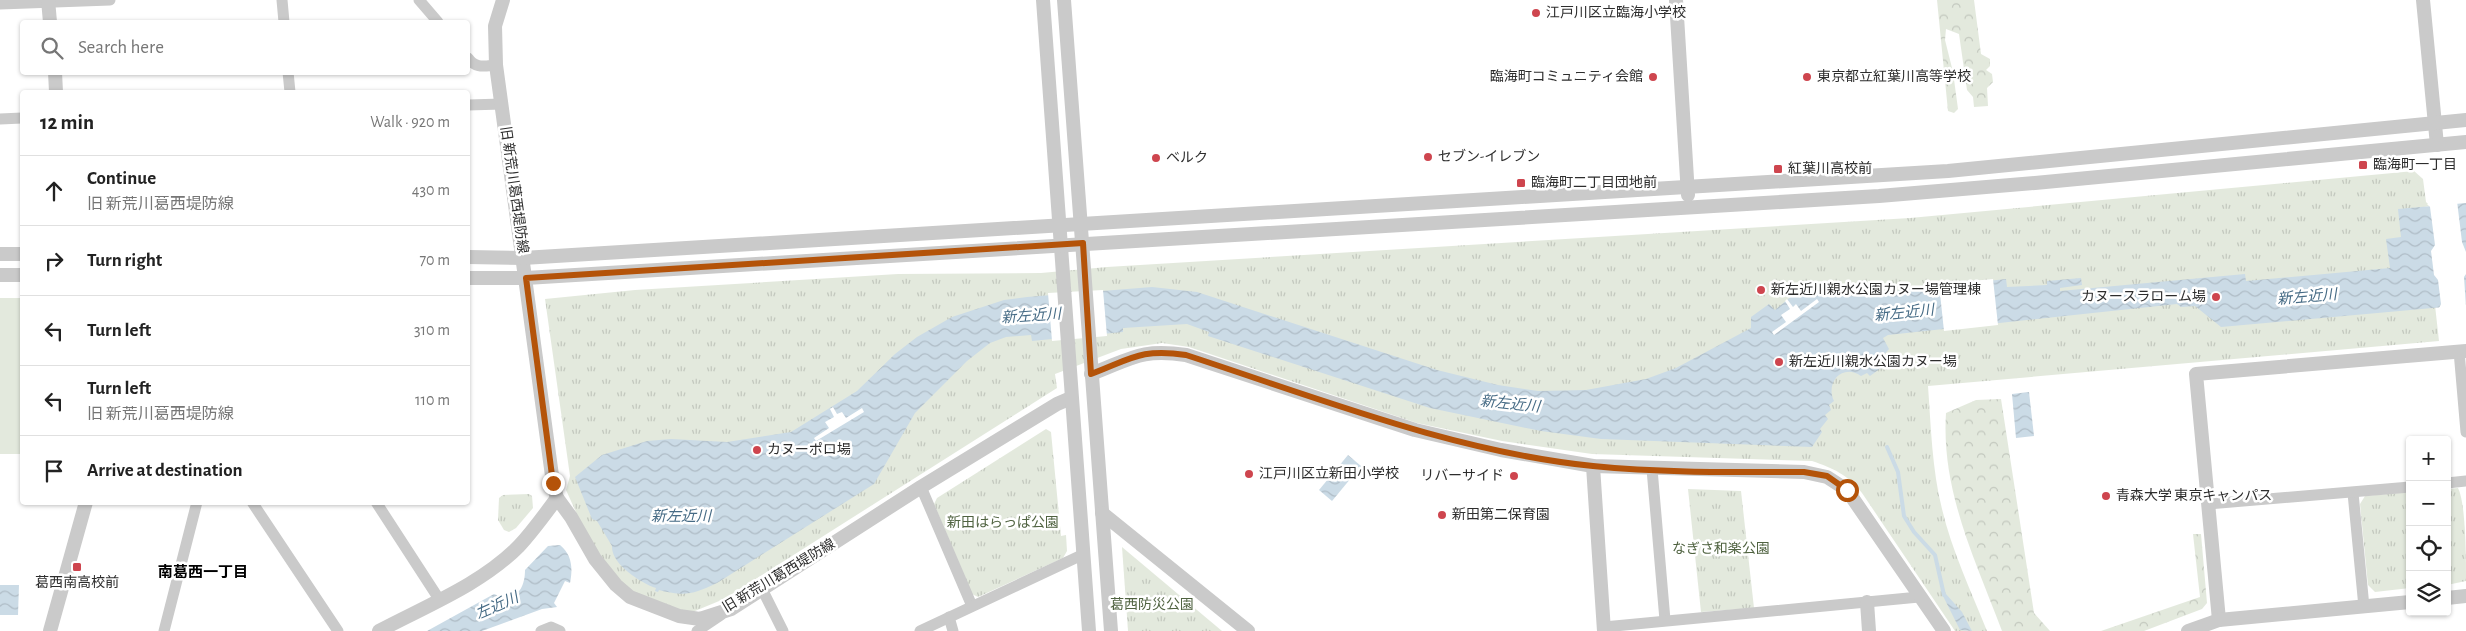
<!DOCTYPE html>
<meta charset="utf-8">
<style>
:root{--surface:#fff;--page:#f2f2f2;--text:#222;--muted:#767676;--line:#e0e0e0}
body{margin:0;font-family:"Alegreya Sans","Noto Sans JP",sans-serif;background:var(--page);color:var(--text)}
.controls{position:absolute;right:15px;bottom:15px;display:grid;overflow:hidden;border-radius:5px;box-shadow:0 1px 4px #0004}
.controls button{width:45px;height:45px;display:grid;place-items:center;padding:0;border:0;border-bottom:1px solid var(--line);background:var(--surface);color:var(--text);font:25px sans-serif}
.stop{position:absolute;width:15px;height:15px;margin:-11px;border:4px solid #b45309;border-radius:50%;background:#fff}
.stop.end{background:#b45309;border-color:#fff;box-shadow:0 1px 5px #0008}
.list{margin:0;padding:0;list-style:none}
h2{display:flex;justify-content:space-between;align-items:center;height:65px;margin:0;padding:0 20px;font-size:21px}
h2 small{font-size:16px;font-weight:400;color:var(--muted)}
.list li{display:grid;grid-template-columns:32px 1fr auto;gap:15px;align-items:center;box-sizing:border-box;height:70px;padding:0 20px;border-top:1px solid var(--line)}
.list b{display:block;font-size:19px;white-space:nowrap}
.list p{margin:0;font-size:16px;white-space:nowrap;color:var(--muted)}
.list em{font-size:16px;font-style:normal;color:var(--muted)}
.icon{flex:none;width:28px;height:28px;fill:none;stroke:currentColor;stroke-width:2;stroke-linecap:round;stroke-linejoin:round}
.map{position:relative;flex:none;width:2466px;height:631px;overflow:hidden}
.search{position:absolute;background:var(--surface);box-shadow:0 1px 4px #0004;left:20px;top:20px;width:450px;height:55px;display:flex;align-items:center;gap:12px;box-sizing:border-box;padding:0 18px;border-radius:5px;color:var(--muted);font-size:19px}
.panel{position:absolute;background:var(--surface);box-shadow:0 1px 4px #0004;left:20px;top:90px;width:450px;height:415px;border-radius:5px}
.map>svg:first-child{display:block}
.forest{fill:url(#forest-crowns)}
.park{fill:url(#park-tufts)}
.garden{fill:#e3e9dd}
.water{fill:url(#water-waves)}
.pier{fill:#fff}
.lines{fill:none;stroke-linecap:round;stroke-linejoin:round}
.stream{stroke:#cbdbe6;stroke-width:4}
.minor{stroke:#cacaca;stroke-width:11}
.tertiary{stroke:#cacaca;stroke-width:14}
.route{stroke:#b45309;stroke-width:6}
.poi-dot{fill:#ce454e;stroke:#fff;stroke-width:2}
.labels{text-anchor:middle;dominant-baseline:central;stroke-width:5;stroke-linejoin:round;paint-order:stroke}
.poi-label{font-size:14px;fill:#2d2d2d;stroke:#fff;text-anchor:start}
.street-label{font-size:14px;fill:#2d2d2d;stroke:#fff}
.park-label{font-size:14px;fill:#506341;stroke:#fff}
.water-label{font-size:15px;font-style:italic;fill:#466b85;stroke:#fff}
.neighbourhood-label{font-size:15px;font-weight:bold;fill:#000;stroke:#fff}
</style>
<div class="map">
<svg width="2466" height="631" viewBox="0 0 2466 631">
<defs>
<pattern id="forest-crowns" width="20" height="18" patternUnits="userSpaceOnUse" patternTransform="scale(1.25)"><rect width="20" height="18" fill="#e3e9dd"/><path d="M2 6a3 3 0 1 1 6 0M12 15a3 3 0 1 1 6 0" fill="none" stroke="#c3c8be"/></pattern>
<pattern id="park-tufts" width="24" height="20" patternUnits="userSpaceOnUse" patternTransform="scale(1.25)"><rect width="24" height="20" fill="#e3e9dd"/><path d="M3 7l-1-3M5 7V3M7 7l1-3M15 17l-1-3M17 17v-4M19 17l1-3" fill="none" stroke="#c3c8be"/></pattern>
<pattern id="water-waves" width="16" height="10" patternUnits="userSpaceOnUse" patternTransform="scale(1.25)"><rect width="16" height="10" fill="#cbdbe6"/><path d="M0 5q4-4 8 0t8 0" fill="none" stroke="#afbcc6"/></pattern>
</defs>
<rect width="100%" height="100%" fill="#fff"/>
<!-- forest -->
<g class="forest">
<path d="M1937,0h37l7,54 9,5v7l-4,4 6,4 1,8 -6,6 1,18 -14,1 -1,-10 -6,-7 -8,-56 -13,-5 -1,11 8,32 5,37 -4,4 -6,-2z"/>
<path d="M2001,399l33,214 16,18h-48c-27,-72 -61,-140 -56,-218l30,-13z"/>
<path d="M2193,534h8l6,69 -5,6 -58,22h-43l99,-34z"/>
</g>
<!-- park -->
<g class="park">
<path d="M2414,171l9,8 3,23 4,4 -6,1 15,134 -511,45c3,41 4,83 14,123 10,42 29,82 45,122h-32l-93,-138c-14,-18 -29,-25 -50,-32l-220,-7 -90,-13 -85,-18 -228,-76 -27,-4 -41,6 -66,25 2,14 -333,211 -29,12h-15l-48,-19 -14,-10 -33,-50 -19,-42 4,-14 -25,-177 90,-9 263,-16 143,-1 66,-6 803,-49z"/>
<path d="M1046,429l5,3 10,104 5,-1 1,16 -4,7 -85,39 -6,-3 -38,-90 3,-6z"/>
<path d="M2458,488c8,16 8,71 8,93l-19,4v-96z"/>
<path d="M1688,489l53,2 13,117 -53,4z"/>
<path d="M2410,492v96l-35,4 -7,-7 -8,-81 5,-8z"/>
<path d="M529,494l3,2 1,12 -17,20 -7,4 -5,-2 -6,-10 1,-22 4,-3z"/>
<path d="M1122,547l100,84h-94z"/>
</g>
<!-- garden -->
<rect class="garden" x="0" y="298" width="22" height="156"/>
<!-- water -->
<g class="water">
<path d="M2466,203v102l-245,22 -26,-21 -14,1 -4,-3 -289,31 -5,3 6,11 -6,7 2,3 -7,5 3,4 -11,8 -3,-3 -6,3c-19,-13 -36,7 -27,25l-5,4 2,5 -6,5 3,4 -8,10 2,3 -10,15 -211,-8 -60,-8 -111,-23 -222,-72 1,-4 -22,-8 -64,4v4l-91,9 -1,-6 -25,2 -16,6 -23,18 -52,52 -41,71 -157,99c-24,11 -31,14 -58,7l-1,2 -3,-1 1,-3c-15,-5 -45,-24 -44,-42l-15,-25 -5,-2 -17,-42 27,-22 45,-14 24,-2 56,3 64,-10 66,-41 38,-37 22,-17 35,-20 52,-17 23,-3 125,-10 45,5 240,78 61,15 40,6 48,-1 60,-11 30,-11 75,-40v-11l18,-13 6,6 25,-21 5,8 14,-11 5,7 11,-7 14,10 157,-17 1,8 40,-2v-4l34,-3 1,7 -22,3v3l185,-17 1,7 144,-13 -4,-29 15,-2 -3,-28z"/>
<path d="M2029,392l5,44 -18,2 -4,-44z"/>
<path d="M1348,455l13,11 -29,35 -13,-11z"/>
<path d="M560,545c12,10 13,23 10,38l-5,-2 -11,22 3,4 -15,2 -60,22h-55l67,-37c21,9 31,-4 31,-24l23,-24z"/>
<path d="M0,585h19l-1,30h-18z"/>
<path d="M1946,594l16,18 10,19 -12,-1 -17,-34z"/>
</g>
<!-- pier -->
<g class="pier">
<path d="M2457,201l5,41 4,10v22l-2,3 2,30 -28,3 3,-6 -3,-24 -4,-5 -3,-24 4,-6 -5,-38 -3,-3z"/>
<path d="M1993,279l5,46 -54,6 -5,-47z"/>
<path d="M1103,290l4,46 -55,5 -4,-48z"/>
<path d="M1787,299l6,8 3,-3 5,7 16,-12 2,3 -45,33 -2,-3 14,-10 -5,-7 9,-6 -5,-8z"/>
<path d="M833,407l4,7 5,-2 4,6 16,-10 2,4 -48,29 -2,-3 15,-10 -4,-6 9,-5 -4,-8z"/>
</g>
<g class="lines">
<!-- stream -->
<path class="stream" d="M1887,447l11,25 6,44 10,16 21,23 9,40"/>
<!-- minor -->
<g class="minor">
<path d="M282,0l2,22"/>
<path d="M419,0l19,22"/>
<path d="M0,4l110,-4"/>
<path d="M468,58c8,11 16,8 28,7"/>
<path d="M288,72l2,20"/>
<path d="M468,105l34,-1"/>
<path d="M0,119l22,-1"/>
<path d="M2459,351l7,81"/>
<path d="M1652,469l13,151"/>
<path d="M2447,483l19,-2"/>
<path d="M921,487l51,119"/>
<path d="M2353,493l11,114"/>
<path d="M252,502l86,129"/>
<path d="M376,502l63,97"/>
<path d="M2208,504l202,-17"/>
<path d="M762,589l21,42"/>
<path d="M949,617l4,14"/>
<path d="M1604,627l315,-30"/>
<path d="M164,631l33,-129"/>
<path d="M541,631l10,-4 9,4"/>
<path d="M697,631l24,-16"/>
<path d="M920,631l164,-77"/>
</g>
<!-- tertiary -->
<g class="tertiary">
<path d="M48,0l2,22"/>
<path d="M503,0l-8,26 1,39 57,418 4,15 14,19 24,42 21,26 14,12 49,19 21,3 31,-10 190,-122 136,-83 14,-6"/>
<path d="M1043,0l46,631"/>
<path d="M1064,0l47,631"/>
<path d="M1676,0l12,195"/>
<path d="M2423,0l14,145"/>
<path d="M55,72l1,20"/>
<path d="M0,254h22"/>
<path d="M468,257l55,1 1425,-87 518,-51"/>
<path d="M0,275h22"/>
<path d="M468,278h58l1353,-82 156,-13 431,-41"/>
<path d="M1091,374c40,-15 50,-26 95,-19l229,75 86,20 92,16 211,6 23,5 20,13 97,141"/>
<path d="M1593,466l11,165"/>
<path d="M1102,513l146,118"/>
<path d="M2447,598l19,-2"/>
<path d="M1867,602l2,29"/>
<path d="M2219,620l-23,-246 270,-23"/>
<path d="M50,631l36,-129"/>
<path d="M379,631c47,-25 103,-47 140,-85 14,-15 26,-32 38,-48"/>
<path d="M2188,631l31,-11 191,-18"/>
</g>
</g>
<g class="lines">
<!-- route -->
<path class="route" d="M553,483l-27,-205 557,-35 8,131c40,-15 50,-26 95,-19 132,43 269,97 407,111 70,7 141,6 211,6l23,4 20,14"/>
</g>
<!-- markers -->
<g class="poi-dot">
<circle cx="1536" cy="13" r="5"/>
<circle cx="1653" cy="77" r="5"/>
<circle cx="1807" cy="77" r="5"/>
<circle cx="1428" cy="157" r="5"/>
<circle cx="1156" cy="158" r="5"/>
<rect x="2358" y="160" width="10" height="10" rx="2.5"/>
<rect x="1773" y="164" width="10" height="10" rx="2.5"/>
<rect x="1516" y="178" width="10" height="10" rx="2.5"/>
<circle cx="1761" cy="290" r="5"/>
<circle cx="2216" cy="297" r="5"/>
<circle cx="1779" cy="362" r="5"/>
<circle cx="757" cy="450" r="5"/>
<circle cx="1249" cy="474" r="5"/>
<circle cx="1514" cy="476" r="5"/>
<circle cx="2106" cy="496" r="5"/>
<circle cx="1442" cy="515" r="5"/>
<rect x="72" y="562" width="10" height="10" rx="2.5"/>
</g>
<g class="labels">
<!-- poi labels -->
<g class="poi-label">
<text x="1546" y="13">江戸川区立臨海小学校</text>
<text x="1643" y="77" text-anchor="end">臨海町コミュニティ会館</text>
<text x="1817" y="77">東京都立紅葉川高等学校</text>
<text x="1438" y="157">セブン-イレブン</text>
<text x="1166" y="158">ベルク</text>
<text x="2373" y="165">臨海町一丁目</text>
<text x="1788" y="169">紅葉川高校前</text>
<text x="1531" y="183">臨海町二丁目団地前</text>
<text x="1771" y="290">新左近川親水公園カヌー場管理棟</text>
<text x="2206" y="297" text-anchor="end">カヌースラローム場</text>
<text x="1789" y="362">新左近川親水公園カヌー場</text>
<text x="767" y="450">カヌーポロ場</text>
<text x="1259" y="474">江戸川区立新田小学校</text>
<text x="1504" y="476" text-anchor="end">リバーサイド</text>
<text x="2116" y="496">青森大学 東京キャンパス</text>
<text x="1452" y="515">新田第二保育園</text>
<text x="77" y="583" text-anchor="middle">葛西南高校前</text>
</g>
<!-- street labels -->
<g class="street-label">
<text transform="translate(514 190) rotate(82)">旧 新荒川葛西堤防線</text>
<text transform="translate(779 576) rotate(-31)">旧 新荒川葛西堤防線</text>
</g>
<!-- park labels -->
<g class="park-label">
<text x="1003" y="523">新田はらっぱ公園</text>
<text x="1721" y="549">なぎさ和楽公園</text>
<text x="1152" y="605">葛西防災公園</text>
</g>
<!-- water labels -->
<g class="water-label">
<text transform="translate(2307 297) rotate(-5)">新左近川</text>
<text transform="translate(1904 313) rotate(-6)">新左近川</text>
<text transform="translate(1031 316) rotate(-4)">新左近川</text>
<text transform="translate(1510 404) rotate(6)">新左近川</text>
<text x="681" y="516">新左近川</text>
<text transform="translate(497 606) rotate(-24)">左近川</text>
</g>
<!-- neighbourhood labels -->
<g class="neighbourhood-label">
<text x="203" y="572">南葛西一丁目</text>
</g>
</g>
</svg>
<div class="controls">
<button>+</button>
<button>−</button>
<button><svg class="icon" aria-label="locate" viewBox="0 0 24 24"><circle cx="12" cy="12" r="6"/><path d="M12 2v4M12 18v4M2 12h4M18 12h4"/></svg></button>
<button><svg class="icon" aria-label="layers" viewBox="0 0 24 24"><path d="M12 4l9 5-9 5-9-5zM3 14l9 5 9-5"/></svg></button>
</div>
<div class="stop" style="left:1847px;top:490px"></div>
<div class="stop end" style="left:553px;top:483px"></div>
<div class="search"><svg class="icon" aria-label="search" viewBox="0 0 24 24"><circle cx="10" cy="10" r="6"/><path d="M15 15l6 6"/></svg>Search here</div>
<section class="panel">
<h2>12 min<small>Walk · 920 m</small></h2>
<ul class="list">
<li><svg class="icon" aria-label="ahead" viewBox="0 0 24 24"><path d="M12 20V5M6 11l6-6 6 6"/></svg><div><b>Continue</b><p>旧 新荒川葛西堤防線</p></div><em>430 m</em></li>
<li><svg class="icon" aria-label="right" viewBox="0 0 24 24"><path d="M7 20v-9h11M14 6l5 5-5 5"/></svg><div><b>Turn right</b></div><em>70 m</em></li>
<li><svg class="icon" aria-label="left" viewBox="0 0 24 24"><path d="M17 20v-9H6M10 6l-5 5 5 5"/></svg><div><b>Turn left</b></div><em>310 m</em></li>
<li><svg class="icon" aria-label="left" viewBox="0 0 24 24"><path d="M17 20v-9H6M10 6l-5 5 5 5"/></svg><div><b>Turn left</b><p>旧 新荒川葛西堤防線</p></div><em>110 m</em></li>
<li><svg class="icon" aria-label="arrive" viewBox="0 0 24 24"><path d="M6 21V4h12l-3 4 3 4H6"/></svg><div><b>Arrive at destination</b></div></li>
</ul>
</section>
</div>
